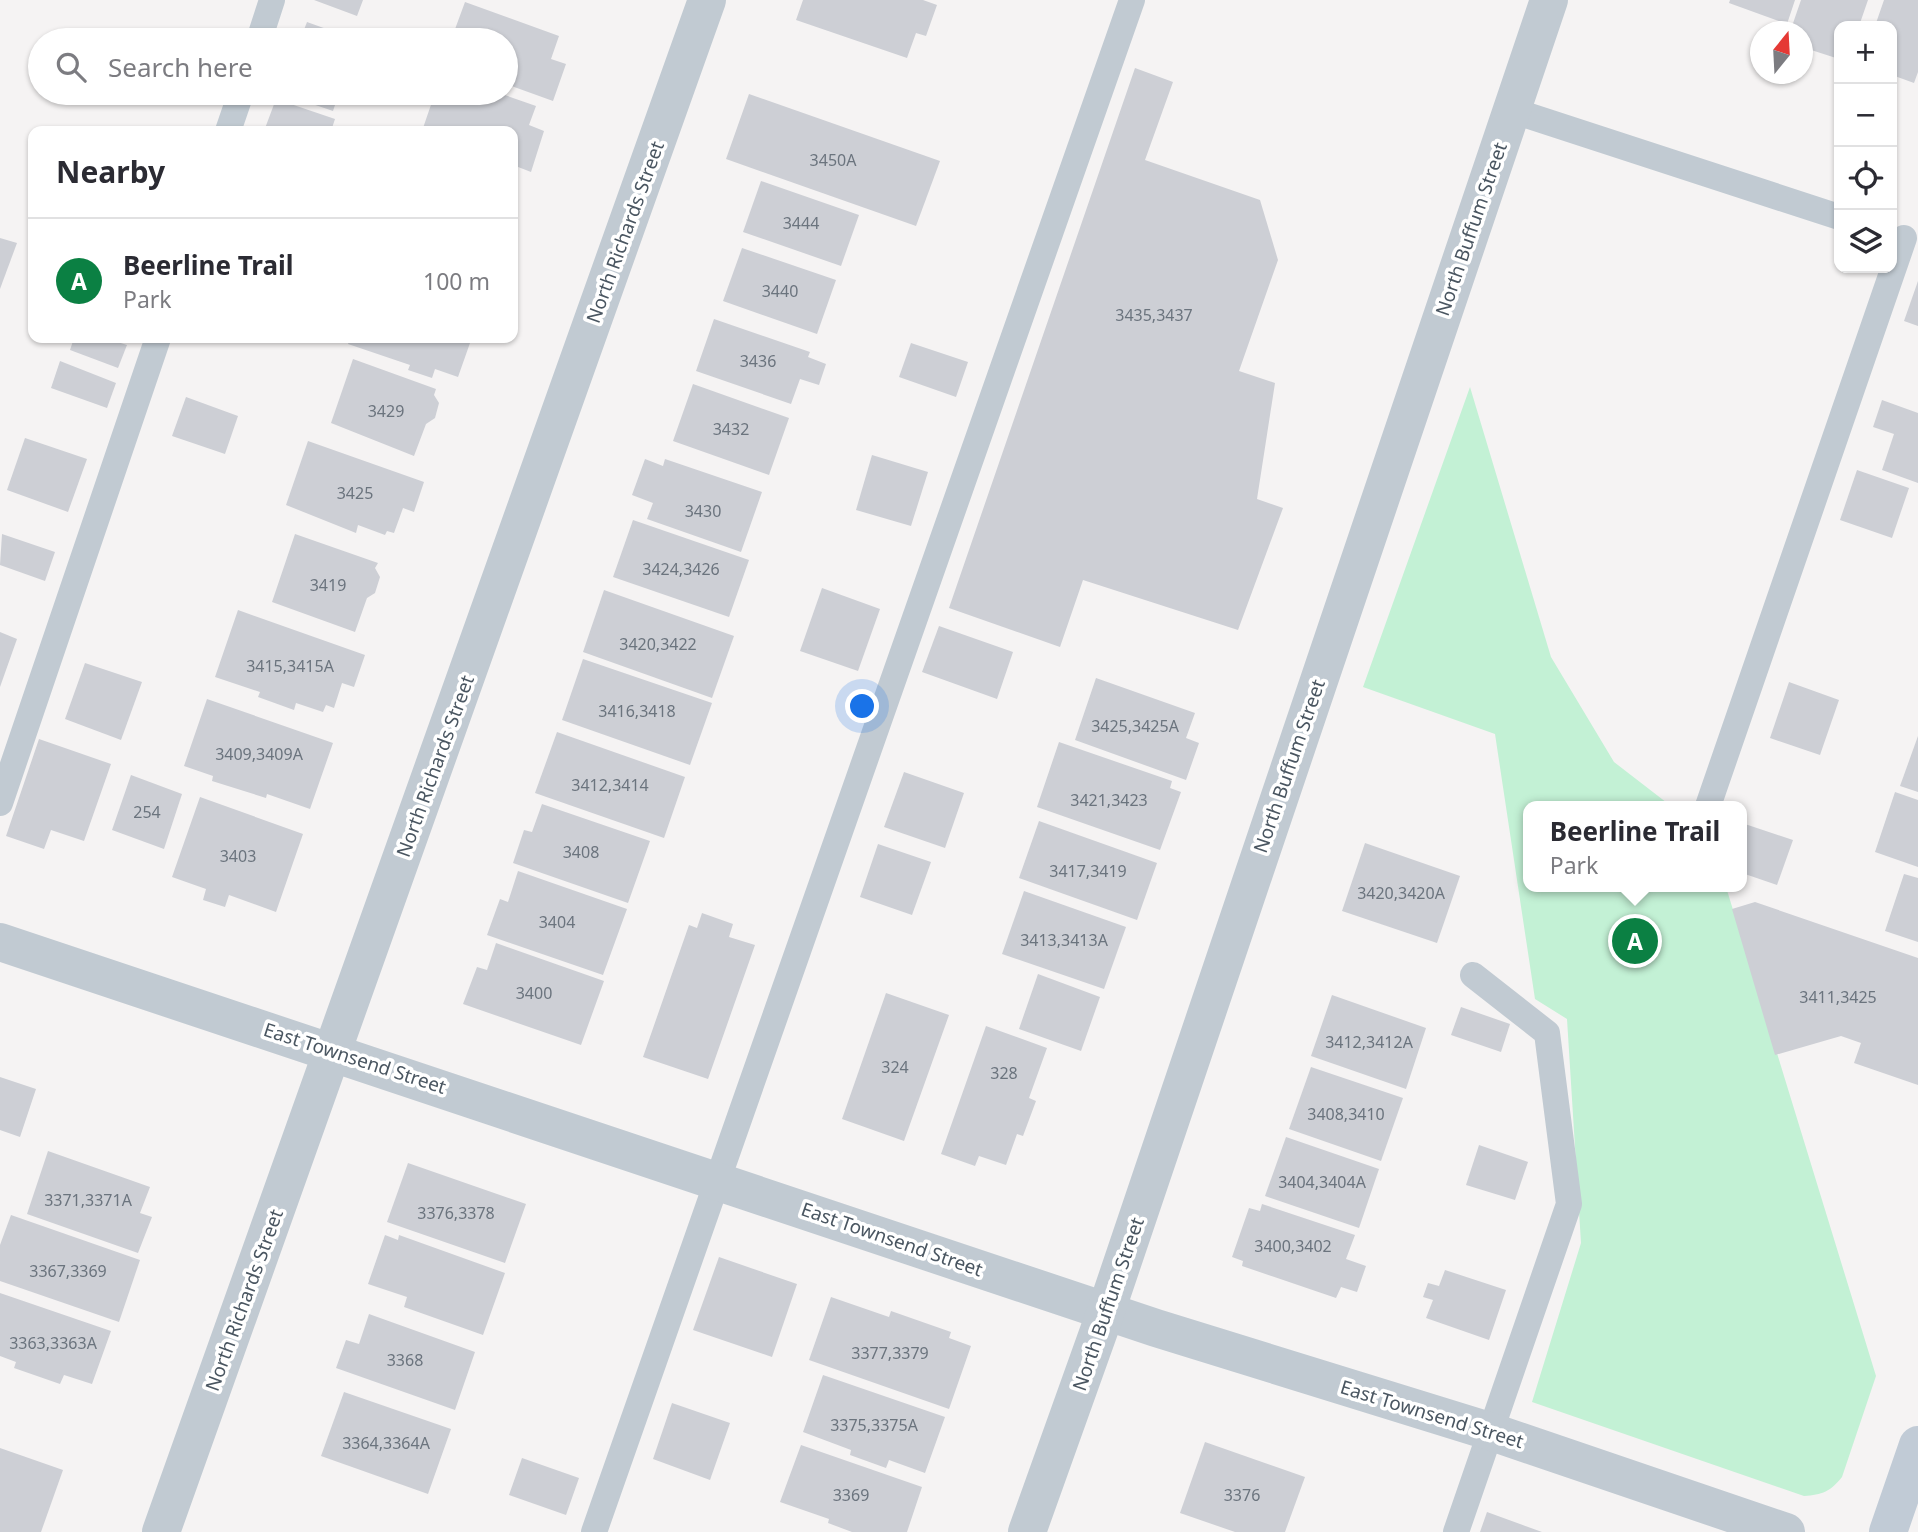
<!DOCTYPE html>
<meta charset="utf-8">
<style>
:root{--surface:#fff;--page:#f2f2f3;--text:#2b2b33;--muted:#7c7c81;--line:#e1e1e2;--accent:#0b8043}
body{margin:0;font-family:"Noto Sans",sans-serif;background:var(--page);color:var(--text)}
.controls{position:absolute;right:21px;top:21px;display:grid;overflow:hidden;border-radius:14px;box-shadow:0 2px 5px #0004}
.controls button{width:63px;height:63px;display:grid;place-items:center;padding:0;border:0;border-bottom:2px solid var(--line);background:var(--surface);color:var(--text);font:35px sans-serif}
.compass{position:absolute;left:1750px;top:21px;width:63px;height:63px;border-radius:50%;background:var(--surface);box-shadow:0 2px 5px #0004;rotate:18deg}
.you{position:absolute;left:863px;top:707px;width:24px;height:24px;margin:-18px;border:5px solid #fff;border-radius:50%;background:#1a73e8;box-shadow:0 0 0 10px #1a73e833}
.badge{display:grid;place-items:center;width:46px;height:46px;border-radius:50%;background:var(--accent);color:#fff;font-size:23px;font-weight:700}
.pin{position:absolute;translate:-50% -50%;border:4px solid #fff;box-shadow:0 2px 7px #0006}
.popup{position:absolute;left:1523px;top:801px;width:224px;height:91px;box-sizing:border-box;display:grid;place-content:center;border-radius:14px;background:var(--surface);filter:drop-shadow(0 2px 5px #0005);font-size:23px;white-space:nowrap;color:var(--muted)}
.popup b{font-size:26px;color:var(--text)}
.popup::after{content:'';position:absolute;left:50%;top:100%;margin-left:-14px;border:14px solid transparent;border-top-color:var(--surface)}
.list{margin:0;padding:0;list-style:none}
h2{display:flex;justify-content:space-between;align-items:center;height:91px;margin:0;padding:0 28px;font-size:30px}
h2 small{font-size:23px;font-weight:400;color:var(--muted)}
.list li{display:grid;grid-template-columns:46px 1fr auto;gap:21px;align-items:center;box-sizing:border-box;height:126px;padding:0 28px;border-top:2px solid var(--line)}
.list b{display:block;font-size:26px;white-space:nowrap}
.list p{margin:0;font-size:23px;white-space:nowrap;color:var(--muted)}
.list em{font-size:23px;font-style:normal;color:var(--muted)}
.icon{flex:none;width:38px;height:38px;fill:none;stroke:currentColor;stroke-width:2;stroke-linecap:round;stroke-linejoin:round}
.map{position:relative;flex:none;width:1918px;height:1532px;overflow:hidden}
.search{position:absolute;background:var(--surface);box-shadow:0 2px 5px #0004;left:28px;top:28px;width:490px;height:77px;display:flex;align-items:center;gap:18px;box-sizing:border-box;padding:0 24px;border-radius:38px;color:var(--muted);font-size:26px}
.panel{position:absolute;background:var(--surface);box-shadow:0 2px 5px #0004;left:28px;top:126px;width:490px;height:217px;border-radius:14px}
.map>svg:first-child{display:block}
.green{fill:#c3f1d5}
.building{fill:#cdcfd5}
.lines{fill:none;stroke-linecap:round;stroke-linejoin:round}
.lane{stroke:#c1cad2;stroke-width:26}
.street{stroke:#c1cad2;stroke-width:38}
.secondary{stroke:#c1cbd6;stroke-width:38}
.labels{text-anchor:middle;dominant-baseline:central;stroke-width:7;stroke-linejoin:round;paint-order:stroke}
.number-label{font-size:16px;fill:#6b747e}
.street-label{font-size:19px;fill:#4a5661;stroke:#fff}
</style>
<div class="map">
<svg width="1918" height="1532" viewBox="0 0 1918 1532">
<rect width="100%" height="100%" fill="#f5f3f3"/>
<!-- green -->
<path class="green" d="M1470,387l81,270 63,105 57,44h-143v81h198l150,489 -34,101c-11,14 -20,18 -38,19l-272,-94 49,-159 -14,-224 -32,-20 -40,-265 -132,-47z"/>
<!-- building -->
<g class="building">
<path d="M314,0h49l-6,16z"/>
<path d="M803,0h120l14,5 -11,31 -10,-3 -9,25 -111,-38z"/>
<path d="M1730,0h65l-8,24 -58,-21z"/>
<path d="M1801,0h67l-9,26h-20v33l-37,-12v-15h-12z"/>
<path d="M1884,0h34v72l-4,11 -22,-8v-49h-17z"/>
<path d="M465,2l94,34 -8,23 15,5 -13,37 -47,-17v-44h-55z"/>
<path d="M307,22l50,18h-57z"/>
<path d="M1135,68l38,14 -28,78 115,40 18,60 -39,111 36,12 -18,116 26,9 -45,122 -155,-50 -23,67 -111,-39z"/>
<path d="M280,93h59l-6,18z"/>
<path d="M435,93h64l37,13 -7,19 15,6 -13,41 -18,-7v-34h-91z"/>
<path d="M749,94l191,67 -24,65 -190,-67z"/>
<path d="M276,99l59,20 -4,12h-67z"/>
<path d="M761,181l98,34 -18,51 -98,-34z"/>
<path d="M0,238l17,5 -17,46z"/>
<path d="M742,248l94,32 -19,54 -94,-33z"/>
<path d="M1918,281v45l-14,-5z"/>
<path d="M714,319l96,33 -2,5 18,7 -7,21 -19,-6 -9,25 -95,-33z"/>
<path d="M74,338h31l22,7 -9,23 -48,-18z"/>
<path d="M350,338h107l13,5 -12,34 -23,-8 -3,9 -24,-8 2,-5 -62,-21z"/>
<path d="M911,343l57,19 -12,35 -57,-20z"/>
<path d="M353,359l83,30 -2,6 5,8 -4,15 -9,6 -12,32 -83,-33z"/>
<path d="M60,361l56,22 -9,25 -56,-20z"/>
<path d="M693,384l96,34 -20,57 -96,-34z"/>
<path d="M186,397l52,19 -13,38 -53,-18z"/>
<path d="M1882,400l36,13v70l-36,-13 12,-36 -21,-7z"/>
<path d="M25,438l62,21 -19,53 -61,-22z"/>
<path d="M308,441l116,41 -10,30 -11,-4 -9,25 -7,-2 -2,4 -27,-10 -2,8 -70,-28z"/>
<path d="M872,455l56,17 -17,54 -55,-16z"/>
<path d="M645,459l18,7 2,-7 97,33 -21,60 -94,-33 6,-16 -21,-8z"/>
<path d="M1857,470l52,18 -17,50 -52,-18z"/>
<path d="M633,520l116,40 -20,57 -116,-40z"/>
<path d="M2,534l53,18 -10,29 -45,-16z"/>
<path d="M295,534l83,29 -3,5 5,9 -5,16 -8,5 -12,34 -83,-30z"/>
<path d="M822,588l58,21 -22,62 -58,-20z"/>
<path d="M604,590l130,46 -22,62 -129,-46z"/>
<path d="M238,610l127,45 -11,32 -12,-4 -8,25 -8,-3 -3,7 -27,-9 -2,7 -36,-13 2,-5 -45,-15z"/>
<path d="M939,626l74,26 -16,47 -75,-27z"/>
<path d="M0,632l17,7 -17,48z"/>
<path d="M583,659l129,44 -22,62 -128,-45z"/>
<path d="M85,663l57,19 -21,58 -56,-21z"/>
<path d="M1096,678l99,35 -9,25 13,5 -13,37 -111,-40z"/>
<path d="M1789,682l50,18 -19,55 -50,-17z"/>
<path d="M207,699l126,44 -23,66 -43,-15 -1,4 -54,-17 1,-5 -29,-10z"/>
<path d="M557,732l128,45 -21,61 -129,-45z"/>
<path d="M1918,736v56l-18,-6z"/>
<path d="M39,739l72,25 -27,77 -33,-11 -7,19 -38,-13z"/>
<path d="M1059,742l113,39 -2,7 11,4 -21,58 -123,-43z"/>
<path d="M904,772l60,21 -19,55 -61,-21z"/>
<path d="M131,775l51,19 -18,55 -52,-19z"/>
<path d="M1895,792l23,8v67l-43,-15z"/>
<path d="M200,797l103,37 -27,78 -47,-17 -4,12 -22,-7 3,-11 -34,-12z"/>
<path d="M542,804l108,37 -22,62 -115,-40 11,-33 8,2z"/>
<path d="M1039,821l118,42 -20,57 -118,-42z"/>
<path d="M1742,823l51,17 -16,45 -35,-12z"/>
<path d="M1365,843l95,33 -23,67 -95,-32z"/>
<path d="M878,844l53,18 -19,53 -52,-18z"/>
<path d="M518,871l109,38 -24,66 -116,-40 13,-36 8,3z"/>
<path d="M1904,874l14,4v64l-33,-11z"/>
<path d="M1024,891l102,36 -22,62 -102,-35z"/>
<path d="M1755,902l163,56v127l-64,-22 7,-20 -20,-7 -66,19 -43,-146z"/>
<path d="M702,913l31,11 -4,13 26,8 -47,134 -65,-22 46,-132 8,3z"/>
<path d="M496,943l108,38 -23,64 -118,-41 14,-37 10,3z"/>
<path d="M1038,974l62,23 -19,54 -62,-22z"/>
<path d="M886,993l63,22 -45,126 -62,-22z"/>
<path d="M1332,995l94,33 -20,61 -95,-33z"/>
<path d="M1461,1007l49,17 -9,28 -50,-17z"/>
<path d="M986,1026l61,22 -18,50 7,3 -13,35 -6,-2 -11,31 -27,-9 -4,10 -34,-12z"/>
<path d="M1311,1067l92,31 -22,63 -92,-32z"/>
<path d="M0,1077l36,12 -16,48 -20,-7z"/>
<path d="M1286,1137l93,32 -20,59 -94,-32z"/>
<path d="M1479,1145l49,17 -13,38 -49,-15z"/>
<path d="M48,1151l102,36 -10,26 12,4 -14,36 -111,-39z"/>
<path d="M408,1163l118,41 -21,59 -118,-41z"/>
<path d="M1262,1204l93,31 -9,24 20,7 -9,26 -16,-5 -5,11 -94,-32 1,-5 -11,-4 17,-49 11,3z"/>
<path d="M11,1215l129,45 -21,62 -119,-41v-36z"/>
<path d="M385,1235l13,5 1,-5 106,38 -22,62 -79,-28 3,-10 -39,-13z"/>
<path d="M719,1257l78,27 -25,73 -79,-27z"/>
<path d="M1445,1270l61,20 -17,50 -63,-22 7,-18 -10,-3 5,-14 11,3z"/>
<path d="M0,1293l111,38 -19,53 -28,-9 -4,9 -46,-16 2,-6 -16,-6z"/>
<path d="M831,1297l58,20 2,-6 60,21 -2,6 22,8 -22,63 -140,-49z"/>
<path d="M369,1314l106,38 -20,58 -119,-42 10,-28 13,4z"/>
<path d="M823,1375l122,42 -20,56 -36,-13 -3,8 -36,-13 1,-5 -48,-18z"/>
<path d="M344,1392l107,37 -23,65 -107,-38z"/>
<path d="M672,1403l58,20 -20,57 -57,-21z"/>
<path d="M1205,1442l100,35 -20,55h-50l-55,-19z"/>
<path d="M801,1445l121,42 -15,45h-55l-24,-9 1,-4 -49,-17z"/>
<path d="M0,1448l63,22 -22,62h-41z"/>
<path d="M522,1458l57,20 -13,37 -57,-20z"/>
<path d="M1487,1512l55,20h-62z"/>
</g>
<g class="lines">
<!-- lane -->
<g class="lane">
<path d="M259,40l13,-40"/>
<path d="M1511,110l328,107"/>
<path d="M228,131l13,-38"/>
<path d="M0,803l158,-465"/>
<path d="M1708,806l196,-568"/>
<path d="M594,1532l538,-1532"/>
<path d="M1456,1532l113,-328 -22,-171 -74,-58"/>
</g>
<!-- street -->
<g class="street">
<path d="M0,942l1156,386 336,104 294,100"/>
<path d="M161,1532l546,-1532"/>
<path d="M1027,1532l79,-221 443,-1311"/>
</g>
<!-- secondary -->
<path class="secondary" d="M1888,1532l30,-87"/>
</g>
<g class="labels">
<!-- number labels -->
<g class="number-label">
<text x="833" y="160">3450A</text>
<text x="801" y="223">3444</text>
<text x="780" y="291">3440</text>
<text x="1154" y="315">3435,3437</text>
<text x="758" y="361">3436</text>
<text x="386" y="411">3429</text>
<text x="731" y="429">3432</text>
<text x="355" y="493">3425</text>
<text x="703" y="511">3430</text>
<text x="681" y="569">3424,3426</text>
<text x="328" y="585">3419</text>
<text x="658" y="644">3420,3422</text>
<text x="290" y="666">3415,3415A</text>
<text x="637" y="711">3416,3418</text>
<text x="1135" y="726">3425,3425A</text>
<text x="259" y="754">3409,3409A</text>
<text x="610" y="785">3412,3414</text>
<text x="1109" y="800">3421,3423</text>
<text x="147" y="812">254</text>
<text x="581" y="852">3408</text>
<text x="238" y="856">3403</text>
<text x="1088" y="871">3417,3419</text>
<text x="1401" y="893">3420,3420A</text>
<text x="557" y="922">3404</text>
<text x="1064" y="940">3413,3413A</text>
<text x="534" y="993">3400</text>
<text x="1838" y="997">3411,3425</text>
<text x="1369" y="1042">3412,3412A</text>
<text x="895" y="1067">324</text>
<text x="1004" y="1073">328</text>
<text x="1346" y="1114">3408,3410</text>
<text x="1322" y="1182">3404,3404A</text>
<text x="88" y="1200">3371,3371A</text>
<text x="456" y="1213">3376,3378</text>
<text x="1293" y="1246">3400,3402</text>
<text x="68" y="1271">3367,3369</text>
<text x="53" y="1343">3363,3363A</text>
<text x="890" y="1353">3377,3379</text>
<text x="405" y="1360">3368</text>
<text x="874" y="1425">3375,3375A</text>
<text x="386" y="1443">3364,3364A</text>
<text x="851" y="1495">3369</text>
<text x="1242" y="1495">3376</text>
</g>
<!-- street labels -->
<g class="street-label">
<text transform="translate(1471 229) rotate(-71)">North Buffum Street</text>
<text transform="translate(625 232) rotate(-70)">North Richards Street</text>
<text transform="translate(435 766) rotate(-70)">North Richards Street</text>
<text transform="translate(1289 766) rotate(-71)">North Buffum Street</text>
<text transform="translate(355 1058) rotate(18)">East Townsend Street</text>
<text transform="translate(892 1239) rotate(19)">East Townsend Street</text>
<text transform="translate(244 1300) rotate(-70)">North Richards Street</text>
<text transform="translate(1108 1304) rotate(-71)">North Buffum Street</text>
<text transform="translate(1432 1414) rotate(17)">East Townsend Street</text>
</g>
</g>
</svg>
<div class="controls">
<button>+</button>
<button>−</button>
<button><svg class="icon" aria-label="locate" viewBox="0 0 24 24"><circle cx="12" cy="12" r="6"/><path d="M12 2v4M12 18v4M2 12h4M18 12h4"/></svg></button>
<button><svg class="icon" aria-label="layers" viewBox="0 0 24 24"><path d="M12 4l9 5-9 5-9-5zM3 14l9 5 9-5"/></svg></button>
</div>
<svg class="compass" viewBox="-18 -18 36 36"><path d="M0-13l5 13h-10z" fill="#e53935"/><path d="M0 13l5-13h-10z" fill="#7c7c81"/></svg>
<div class="you"></div>
<div class="pin badge" style="left:1635px;top:941px">A</div>
<div class="popup"><b>Beerline Trail</b>Park</div>
<div class="search"><svg class="icon" aria-label="search" viewBox="0 0 24 24"><circle cx="10" cy="10" r="6"/><path d="M15 15l6 6"/></svg>Search here</div>
<section class="panel">
<h2>Nearby<small></small></h2>
<ul class="list">
<li><span class="badge">A</span><div><b>Beerline Trail</b><p>Park</p></div><em>100 m</em></li>
</ul>
</section>
</div>
